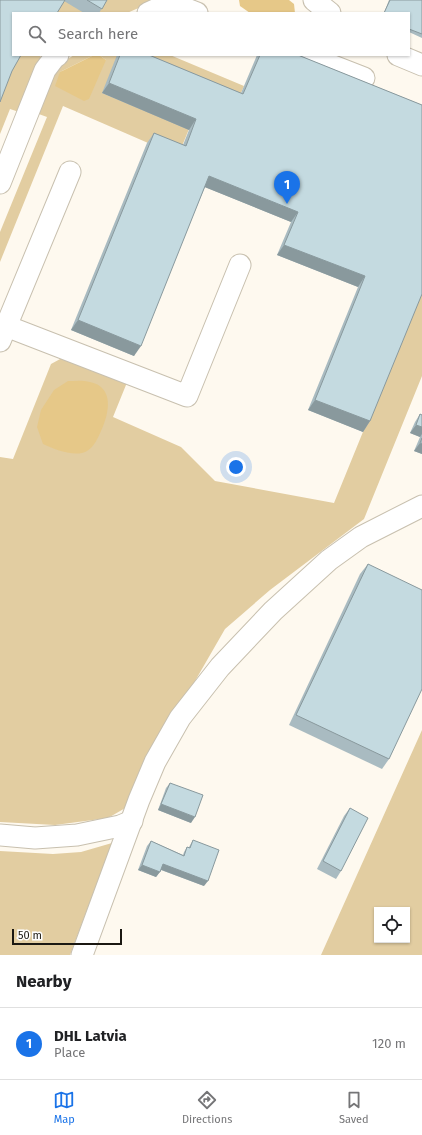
<!DOCTYPE html>
<style>
:root{--surface:#fff;--page:#f2f2f2;--text:#202124;--muted:#757577;--line:#e0e0e0;--accent:#1a73e8}
body{margin:0;font-family:"Fira Sans",sans-serif;background:var(--page);color:var(--text)}
.controls{position:absolute;right:12px;bottom:12px;display:grid;overflow:hidden;border-radius:0px;box-shadow:0 1px 3px #0004}
.controls button{width:36px;height:36px;display:grid;place-items:center;padding:0;border:0;border-bottom:1px solid var(--line);background:var(--surface);color:var(--text);font:20px sans-serif}
.scale{position:absolute;left:12px;bottom:10px;width:110px;box-sizing:border-box;padding-left:4px;border:2px solid #1b1812;border-top:0;font-size:11px;line-height:14px;white-space:nowrap;color:#1b1812;-webkit-text-stroke:3px #fff;paint-order:stroke}
.you{position:absolute;left:236px;top:467px;width:14px;height:14px;margin:-10px;border:3px solid #fff;border-radius:50%;background:#1a73e8;box-shadow:0 0 0 6px #1a73e833}
.badge{display:grid;place-items:center;width:26px;height:26px;border-radius:50%;background:var(--accent);color:#fff;font-size:13px;font-weight:700}
.pin{position:absolute;translate:-50% -33px;filter:drop-shadow(0 1px 2px #0008)}
.pin::after{content:'';position:absolute;top:21px;width:14px;height:12px;background:inherit;clip-path:polygon(0 0,100% 0,50% 100%)}
.list{margin:0;padding:0;list-style:none}
h2{display:flex;justify-content:space-between;align-items:center;height:52px;margin:0;padding:0 16px;font-size:17px}
h2 small{font-size:13px;font-weight:400;color:var(--muted)}
.list li{display:grid;grid-template-columns:26px 1fr auto;gap:12px;align-items:center;box-sizing:border-box;height:72px;padding:0 16px;border-top:1px solid var(--line)}
.list b{display:block;font-size:15px;white-space:nowrap}
.list p{margin:0;font-size:13px;white-space:nowrap;color:var(--muted)}
.list em{font-size:13px;font-style:normal;color:var(--muted)}
.icon{flex:none;width:22px;height:22px;fill:none;stroke:currentColor;stroke-width:2;stroke-linecap:round;stroke-linejoin:round}
.map{position:relative;flex:none;width:422px;height:955px;overflow:hidden}
.search{position:absolute;background:var(--surface);box-shadow:0 1px 3px #0004;left:12px;right:12px;top:12px;height:44px;display:flex;align-items:center;gap:10px;box-sizing:border-box;padding:0 14px;border-radius:0px;color:var(--muted);font-size:15px}
.sheet{height:124px;background:var(--surface)}
nav{display:flex;justify-content:space-around;align-items:center;box-sizing:border-box;height:56px;border-top:1px solid var(--line);background:var(--surface);font-size:11px;color:var(--muted)}
nav a{display:grid;justify-items:center;gap:2px}
nav .on{color:var(--accent)}
.map>svg:first-child{display:block}
.green{fill:#e2cda1;fill-rule:evenodd}
.water{fill:#e6c888}
.lines{fill:none;stroke-linecap:round;stroke-linejoin:round}
.minor-casing{stroke:#c8c0af;stroke-width:23}
.minor{stroke:#fff;stroke-width:21}
.wall{fill:#a9bbc1}
.shaded-wall{fill:#89999d}
.building{fill:#c4dae0;stroke:#89999d}
</style>
<div class="map">
<svg width="422" height="955" viewBox="0 0 422 955">
<rect width="100%" height="100%" fill="#fef9ef"/>
<!-- green -->
<g class="green">
<path d="M0,0h157l-30,13h-114v42h28l-19,58 -12,-4 -10,25z"/>
<path d="M74,55h20l-34,17 46,-12 -7,-5h71l74,31 -8,18 -134,-11 87,36 -11,27 -115,-50 -63,156v-30l47,-115 -11,-4 18,-45z"/>
<path d="M422,287v89l-58,143 -94,71 -45,39 -34,59 -34,49 -22,46 -8,24 -19,11 -53,7 -55,-3v-365l13,2 38,-95 11,-6 66,22 -15,37 68,30 34,34 119,22z"/>
<path d="M422,730v225h-101zM377,910h30v30h-30z"/>
<path d="M112,843l-42,112h-70v-104l53,3 28,-2z"/>
</g>
<!-- water -->
<g class="water">
<path d="M239,0h50l5,4 1,9h-45l-10,-7z"/>
<path d="M94,55h5l7,5 -17,39 -5,2 -29,-15 5,-14z"/>
<path d="M68,381c7,0 15,-1 22,1 25,5 19,32 11,49 -3,7 -7,16 -14,20 -12,7 -33,-2 -44,-7l-6,-17 4,-17 13,-20z"/>
</g>
<g class="lines">
<!-- minor casing -->
<g class="minor-casing">
<g id="minor">
<path d="M314,0l16,13"/>
<path d="M171,3l26,10"/>
<path d="M148,13l29,-13"/>
<path d="M305,55l59,23"/>
<path d="M398,55l24,10"/>
<path d="M0,183l45,-113 9,-12 4,-3"/>
<path d="M6,326l181,70 53,-131"/>
<path d="M0,341l70,-169"/>
<path d="M0,835l35,3 42,-3 43,-9 12,-5"/>
<path d="M82,955l57,-155 16,-38 25,-44 40,-51 53,-56 56,-51 32,-23 61,-31"/>
</g>
</g>
<!-- minor -->
<use href="#minor" class="minor"/>
</g>
<!-- wall -->
<g class="wall">
<path d="M0,0h107l-8,13h-15l-20,-12 -51,12 -1,58z"/>
<path d="M389,0h33v38l-13,-6v-19h-25z"/>
<path d="M117,55h32l92,38 16,-38h41l124,50 -52,316 -7,11 -55,-22 50,-123 -81,-32 14,-33 -86,-35 -71,169 -63,-26 76,-187 7,-10 29,12 6,-15 -87,-37z"/>
<path d="M420,414l2,1v39l-8,-3 6,-14 -10,-4 5,-11z"/>
<path d="M368,564l21,195 -7,10 -93,-44 71,-151z"/>
<path d="M170,783l21,40 -33,-13 8,-22z"/>
<path d="M350,808l-9,63 -5,8 -19,-10 27,-53z"/>
<path d="M193,840l11,46 -43,-16 -5,7 -18,-7 9,-24 4,-5 32,14 1,-3 3,-5h2z"/>
</g>
<!-- shaded-wall -->
<g class="shaded-wall">
<path d="M109,83l87,36 -7,11 -87,-37z"/>
<path d="M209,176l89,36 -7,10 -89,-36z"/>
<path d="M284,245l81,31 -7,11 -81,-32z"/>
<path d="M78,320l63,26 -7,10 -63,-26z"/>
<path d="M315,400l55,21 -7,11 -55,-22z"/>
<path d="M416,425l6,2v7l-2,3 -10,-4z"/>
<path d="M420,443l2,1v10l-8,-3z"/>
<path d="M161,804l34,13 -4,6 -33,-13z"/>
<path d="M163,864l45,17 -4,5 -45,-17z"/>
<path d="M142,865l18,7 -4,5 -18,-7z"/>
</g>
<!-- building -->
<g class="building">
<path d="M0,0h65l-8,13h-44v42h8l-9,16 -12,31z"/>
<path d="M87,0h20l-5,9z"/>
<path d="M390,0h32v34l-13,-5v-16h-25z"/>
<path d="M120,55h29l94,39 17,-39h38l124,50v189l-52,127 -55,-21 50,-124 -81,-31 14,-33 -89,-36 -68,170 -63,-26 76,-187 32,13 10,-27 -87,-36z"/>
<path d="M420,414l2,1v12l-6,-2z"/>
<path d="M422,438v6l-2,-1z"/>
<path d="M368,564l54,26v99l-33,70 -93,-44z"/>
<path d="M170,783l33,12 -8,22 -34,-13z"/>
<path d="M350,808l18,10 -27,53 -18,-10z"/>
<path d="M193,840l26,10 -11,31 -45,-17 -3,8 -18,-7 9,-24 33,15 3,-9 3,1z"/>
</g>
</svg>
<div class="controls">
<button><svg class="icon" aria-label="locate" viewBox="0 0 24 24"><circle cx="12" cy="12" r="6"/><path d="M12 2v4M12 18v4M2 12h4M18 12h4"/></svg></button>
</div>
<div class="scale">50 m</div>
<div class="you"></div>
<div class="pin badge" style="left:287px;top:204px">1</div>
<div class="search"><svg class="icon" aria-label="search" viewBox="0 0 24 24"><circle cx="10" cy="10" r="6"/><path d="M15 15l6 6"/></svg>Search here</div>
</div>
<section class="sheet">
<h2>Nearby<small></small></h2>
<ul class="list">
<li><span class="badge">1</span><div><b>DHL Latvia</b><p>Place</p></div><em>120 m</em></li>
</ul>
</section>
<nav>
<a class="on"><svg class="icon" aria-label="map" viewBox="0 0 24 24"><path d="M3 6l6-2 6 2 6-2v14l-6 2-6-2-6 2zM9 4v14M15 6v14"/></svg>Map</a>
<a><svg class="icon" aria-label="directions" viewBox="0 0 24 24"><path d="M12 3l9 9-9 9-9-9zM9 14v-3h6M13 9l2 2-2 2"/></svg>Directions</a>
<a><svg class="icon" aria-label="saved" viewBox="0 0 24 24"><path d="M7 4h10v16l-5-4-5 4z"/></svg>Saved</a>
</nav>
